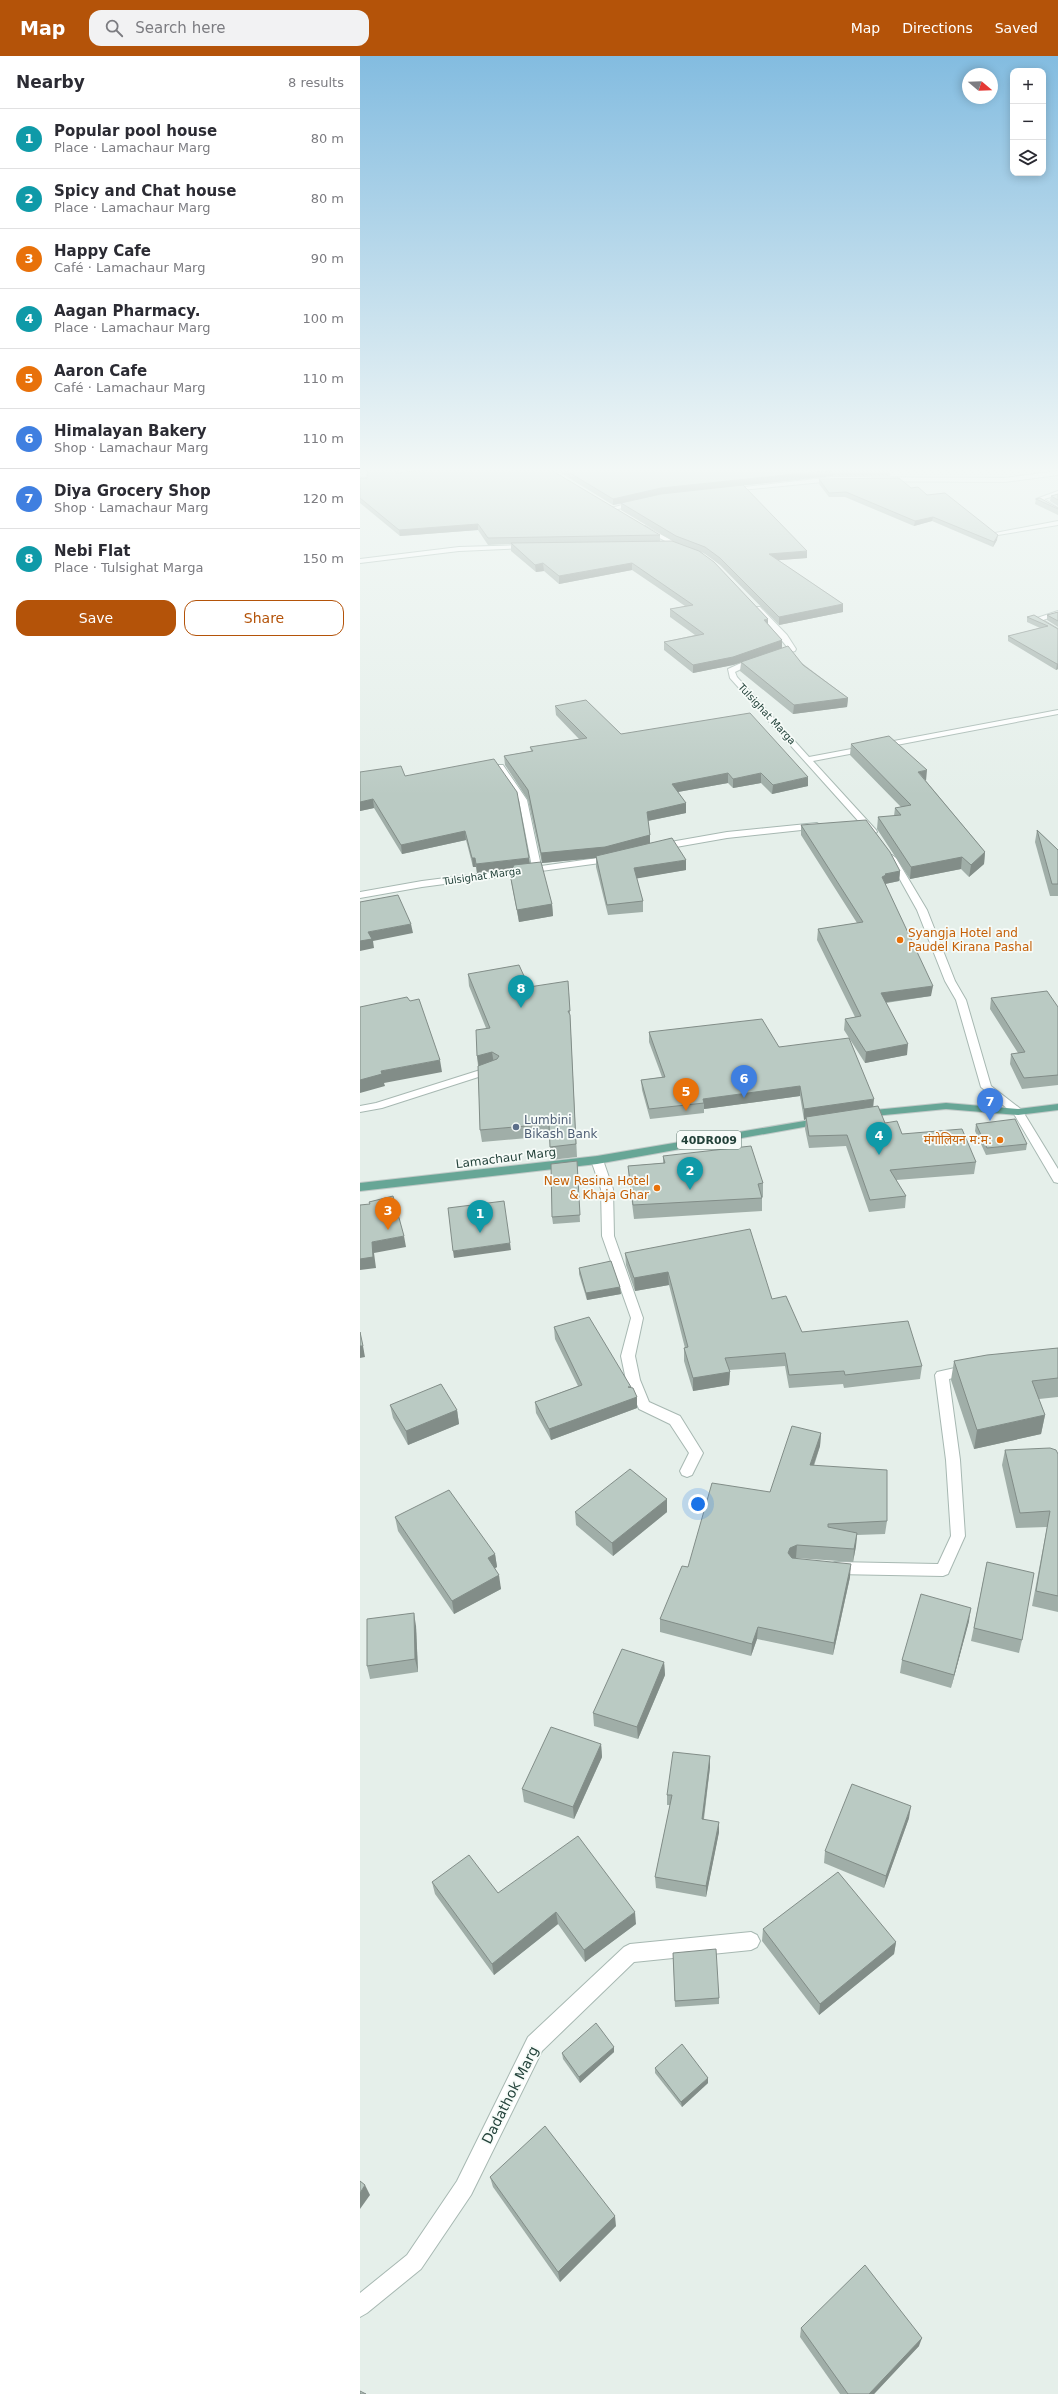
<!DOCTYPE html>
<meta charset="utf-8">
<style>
:root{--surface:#fff;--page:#f2f2f3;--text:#2b2b33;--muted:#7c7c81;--line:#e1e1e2;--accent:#b45309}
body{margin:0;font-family:"DejaVu Sans","Noto Sans Devanagari",sans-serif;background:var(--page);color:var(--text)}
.controls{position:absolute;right:12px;top:12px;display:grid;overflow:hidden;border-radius:8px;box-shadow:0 2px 10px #0003}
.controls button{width:36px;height:36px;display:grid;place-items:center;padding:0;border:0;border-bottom:1px solid var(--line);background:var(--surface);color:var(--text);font:20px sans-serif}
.compass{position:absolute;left:602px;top:12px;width:36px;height:36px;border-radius:50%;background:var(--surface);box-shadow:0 2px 10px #0003;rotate:109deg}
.you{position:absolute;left:338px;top:1448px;width:14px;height:14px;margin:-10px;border:3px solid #fff;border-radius:50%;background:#1a73e8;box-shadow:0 0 0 6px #1a73e833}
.badge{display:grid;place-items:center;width:26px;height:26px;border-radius:50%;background:var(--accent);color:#fff;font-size:13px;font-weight:700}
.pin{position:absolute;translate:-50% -33px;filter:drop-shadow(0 1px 2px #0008)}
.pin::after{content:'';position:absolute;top:21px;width:14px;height:12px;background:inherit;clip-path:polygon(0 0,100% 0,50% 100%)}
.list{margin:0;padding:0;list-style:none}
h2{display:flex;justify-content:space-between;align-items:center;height:52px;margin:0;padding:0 16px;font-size:17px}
h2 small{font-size:13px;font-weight:400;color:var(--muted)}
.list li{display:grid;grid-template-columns:26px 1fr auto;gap:12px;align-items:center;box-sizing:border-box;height:60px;padding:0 16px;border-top:1px solid var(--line)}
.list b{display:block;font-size:15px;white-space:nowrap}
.list p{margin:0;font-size:13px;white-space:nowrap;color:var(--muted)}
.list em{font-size:13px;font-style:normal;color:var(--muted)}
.actions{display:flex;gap:8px;padding:12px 16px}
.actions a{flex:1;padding:9px 0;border:1px solid var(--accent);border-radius:12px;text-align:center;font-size:14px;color:var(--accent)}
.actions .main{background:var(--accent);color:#fff}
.icon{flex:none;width:22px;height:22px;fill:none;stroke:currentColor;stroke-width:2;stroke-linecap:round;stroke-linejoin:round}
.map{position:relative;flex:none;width:698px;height:2338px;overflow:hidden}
header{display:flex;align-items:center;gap:24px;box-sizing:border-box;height:56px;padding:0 20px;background:var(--accent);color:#fff}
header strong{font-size:19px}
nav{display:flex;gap:22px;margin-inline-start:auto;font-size:14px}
.search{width:280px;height:36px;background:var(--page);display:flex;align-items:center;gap:10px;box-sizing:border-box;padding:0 14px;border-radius:12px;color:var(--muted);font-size:15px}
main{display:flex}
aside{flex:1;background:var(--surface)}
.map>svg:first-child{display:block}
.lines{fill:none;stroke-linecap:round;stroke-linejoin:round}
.lane-casing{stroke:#a7b8b2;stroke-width:2}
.street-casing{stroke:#a7b8b2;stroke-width:2}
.primary-casing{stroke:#c1cac8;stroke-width:2}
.lane{fill:#fff;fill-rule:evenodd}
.street{fill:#fff;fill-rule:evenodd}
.primary{fill:#67a696;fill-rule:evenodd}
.wall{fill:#a0aea8}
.shaded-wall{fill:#828d88}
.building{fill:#bacac3;stroke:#828d88}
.food-dot{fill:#e8710a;stroke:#f6fbf8;stroke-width:1.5}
.service-dot{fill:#5c6f8a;stroke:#f6fbf8;stroke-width:1.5}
.labels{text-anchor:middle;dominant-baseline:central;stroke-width:3.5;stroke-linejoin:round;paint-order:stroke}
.far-street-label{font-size:10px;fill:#23423a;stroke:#f6fbf8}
.shield{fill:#f6fbf8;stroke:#627a73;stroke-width:1}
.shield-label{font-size:11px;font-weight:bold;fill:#23423a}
.food-label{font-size:12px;fill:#c56008;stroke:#f6fbf8;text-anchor:end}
.service-label{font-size:12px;fill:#4e5e75;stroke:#f6fbf8;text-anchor:start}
.street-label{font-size:12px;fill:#23423a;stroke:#f6fbf8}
.near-street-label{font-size:14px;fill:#23423a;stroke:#f6fbf8}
</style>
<header>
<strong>Map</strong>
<div class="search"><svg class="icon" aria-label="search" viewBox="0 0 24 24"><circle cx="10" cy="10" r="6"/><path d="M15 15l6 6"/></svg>Search here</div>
<nav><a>Map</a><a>Directions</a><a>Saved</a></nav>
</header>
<main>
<aside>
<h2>Nearby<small>8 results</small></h2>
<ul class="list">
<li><span class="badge" style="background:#0f9aa8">1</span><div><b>Popular pool house</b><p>Place · Lamachaur Marg</p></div><em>80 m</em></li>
<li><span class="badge" style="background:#0f9aa8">2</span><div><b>Spicy and Chat house</b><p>Place · Lamachaur Marg</p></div><em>80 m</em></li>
<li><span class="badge" style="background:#e8710a">3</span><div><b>Happy Cafe</b><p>Café · Lamachaur Marg</p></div><em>90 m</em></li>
<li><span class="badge" style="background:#0f9aa8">4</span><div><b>Aagan Pharmacy.</b><p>Place · Lamachaur Marg</p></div><em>100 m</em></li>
<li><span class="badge" style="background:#e8710a">5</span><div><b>Aaron Cafe</b><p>Café · Lamachaur Marg</p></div><em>110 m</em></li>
<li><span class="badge" style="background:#3f7fe0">6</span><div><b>Himalayan Bakery</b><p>Shop · Lamachaur Marg</p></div><em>110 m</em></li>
<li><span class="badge" style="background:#3f7fe0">7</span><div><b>Diya Grocery Shop</b><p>Shop · Lamachaur Marg</p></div><em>120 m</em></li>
<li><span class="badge" style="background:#0f9aa8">8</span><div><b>Nebi Flat</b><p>Place · Tulsighat Marga</p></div><em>150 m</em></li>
</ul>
<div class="actions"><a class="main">Save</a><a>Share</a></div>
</aside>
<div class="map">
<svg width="698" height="2338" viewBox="0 0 698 2338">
<rect width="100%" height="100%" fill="#e5efea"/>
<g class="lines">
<!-- lane casing -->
<g class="lane-casing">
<path id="lane" d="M133,1010l4,1 1,2 -1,2 -115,37 -22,4v-6l16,-3z"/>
</g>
<!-- street casing -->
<g class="street-casing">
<g id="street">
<path d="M698,415v4l-54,7 -171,-1 -103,10 -3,-2 106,-12 171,1z"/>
<path d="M698,435v4l-14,4 14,9v5l-22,-14z"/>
<path d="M277,445l2,3 -25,6 -3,-2z"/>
<path d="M698,465v4l-60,10 -3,-2z"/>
<path d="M285,470l39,21 1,1 -5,1 -37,-20z"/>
<path d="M166,489l3,2 -1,1 -69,3 -99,12v-4l99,-12z"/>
<path d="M396,551h4l27,28 9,14 -1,2 -22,6v-4l15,-5 -32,-39z"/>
<path d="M698,555v4l-15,5 15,9v5l-24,-15z"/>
<path d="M392,602l7,2 -24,12 2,5 72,80 249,-47v4l-245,47 63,69 1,2 -4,3 -3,-1 -140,-156 -2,-9z"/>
<path d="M137,709h6l24,35 14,66 71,-10 4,3 -1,2 -193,26 -62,11v-6l62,-11 110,-14 -13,-67 -23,-33z"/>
<path d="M457,767l4,3 -1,2 -93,10 -68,12 -4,-3 4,-3 68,-12z"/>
<path d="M532,799l4,3 31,52 28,71 11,19 25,86 31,24 36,59v14l-4,-1 -40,-68 -33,-27 -25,-87 -11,-19 -28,-71 -29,-52z"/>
<path d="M237,1100l6,4 10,29 1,47 29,82 -8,38 5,24 9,22 31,14 23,37 -11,22 -5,2 -5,-2 -2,-4 9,-18 -19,-29 -31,-15 -13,-29 -5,-24 10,-38 -29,-82 -1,-47 -10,-29z"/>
<path d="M608,1309l5,2 2,3 -2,3 -24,6 11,81 5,76 -17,38 -5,2 -108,-2 -5,-2 -2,-4 2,-4 5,-2 103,2 13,-28 -5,-76 -11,-85 2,-3z"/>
<path d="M391,1876l6,3 3,6 -3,6 -6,3 -117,12 -92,89 -71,144 -50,74 -54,44 -7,4v-24l47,-38 50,-74 71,-144 96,-90 6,-3z"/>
</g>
</g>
<!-- primary casing -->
<g class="primary-casing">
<g id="primary">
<path d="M586,1047l72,6 40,-5v6l-40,5 -72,-6 -82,8 -6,-3 6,-3z"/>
<path d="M462,1062l4,1 2,2 -2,2 -229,41 -237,27v-8l237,-27z"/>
</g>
</g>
<!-- lane -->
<use href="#lane" class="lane"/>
<!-- street -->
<use href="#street" class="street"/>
<!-- primary -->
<use href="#primary" class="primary"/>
</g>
<!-- wall -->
<g class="wall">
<path d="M38,411v6l262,62v6l16,2 -55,-33v-6l-8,1 -62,-38h336l3,3v6h-57l-172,18 -15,3 161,61 -29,2 65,44v8l-64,13 -59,-60 -15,-11 -4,-2 67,72 14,16v8l66,50 -1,9 -54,7 -53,-43 1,-8 -8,2 -40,8 -29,-23v-8l31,-7 -25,-18v-8l15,-3 -53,-36 -73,14 -15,-13 -8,1 -25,-21v-7l-23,1 -10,-15 -78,6 -40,-33v-25h7z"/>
<path d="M459,423l92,9 16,7 70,45 -4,7 -61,-26 -18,5 -69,-29h-16l-10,-13z"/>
<path d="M698,438v12l-8,-5 1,-5z"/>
<path d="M676,443l22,9v7l-23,-11z"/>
<path d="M698,556v15l-11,-7v-5z"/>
<path d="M667,561l31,12v40l-2,1 -48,-29v-5l32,-8 -13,-6z"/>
<path d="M195,650l66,28 187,52 -36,8 -11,-11 -28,5 -5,-5 -50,9 8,21 -38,8 2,14v9l36,26 -50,8 7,23v11l-35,3 -12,-48v-9l-54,5 -14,-63 -23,-35 -1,-9 27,-5 -1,-4 49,-8 -23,-24z"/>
<path d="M491,688l75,37 59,71 -1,12 -15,13 -8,-8 -51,10 -33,-50 1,-12 16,-1 1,-8 6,-1 -51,-52z"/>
<path d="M0,716l45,4 124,82 1,5 22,41 1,12 -34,6 -7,-36 -2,-12 3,-5 -36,4 -1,-6h-3l-7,-27 -64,14 -28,-46 -14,3z"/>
<path d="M441,769l99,46 -1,10 -14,3 46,112 -45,7 21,52 -42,8 -21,-33 1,-11 10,-2 -38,-77 1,-11 39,-6 -56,-88z"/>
<path d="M677,774l21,20v46h-8l-15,-54z"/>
<path d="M108,918l61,13 40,6 8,164 -26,3 -1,-24 -68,6 -2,-12 -2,-64 -1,-10 9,-28 -17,-42z"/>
<path d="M631,942l67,9v78l-36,4 -12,-25 1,-10 7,-1 -28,-44z"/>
<path d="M289,976l130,15 94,60 12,16 17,11 74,28 -2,12 -78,6 10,16 -1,12 -36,4 -23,-66 -37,2 -4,-19 1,-10 -2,1 -4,-24 -96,13v4l-54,6 -8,-29 -1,-10 21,-3 -13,-35z"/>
<path d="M616,1068l51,20 -1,6 -40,5 -11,-24z"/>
<path d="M303,1100l100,27v14h-1v14l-128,8 -5,-40 -1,-13 35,-3z"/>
<path d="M217,1105l3,61 -27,2 -1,-7z"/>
<path d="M265,1197l147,46 30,33 120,34 -2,13 -76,9 -1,-4 -54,4 -4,-22 -56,4 1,2 -1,13 -36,6 -9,-30v-13h1l-16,-63 -34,6 -9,-26z"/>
<path d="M219,1212l41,19 1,7 -34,6 -8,-26z"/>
<path d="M194,1271l77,60v1l6,9v11l-86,32 -15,-27 -1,-11 43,-16 -23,-47z"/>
<path d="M698,1292v49l-19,2 6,16 -4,19 -67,15 -23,-69 3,-19z"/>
<path d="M30,1349l67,5 2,14 -51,21 -15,-27z"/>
<path d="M461,1377l-1,13 -6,20 73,55 -2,13 -28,1 -1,11 -3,16 -57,-4h-2l56,19 -17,78 -76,-16 -6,17 -91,-24v-13l28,-52 82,-75z"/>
<path d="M645,1394l53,4v158l-26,-6 15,-79 -31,1 -14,-63z"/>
<path d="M307,1443v13l-54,44 -37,-31 -1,-13z"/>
<path d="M35,1461l100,37 2,13 -2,1 6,21 -47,25 -56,-83z"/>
<path d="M627,1506l35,78 -3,13 -48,-12z"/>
<path d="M609,1565l-18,67 -51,-15 2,-13z"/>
<path d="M56,1570l2,46 -48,7 -3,-13z"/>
<path d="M304,1606l1,13 -27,64 -44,-13 -1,-13z"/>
<path d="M241,1688l1,13 -28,62 -50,-17 -2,-13z"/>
<path d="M350,1700v11l-6,52 15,13 -13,65 -50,-9 -1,-11 15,-72h-3v-10z"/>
<path d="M549,1762l-25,70 -60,-25 1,-12z"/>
<path d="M72,1826l66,11 138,31 -51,38 -27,-38 -64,51 -59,-81z"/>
<path d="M403,1873l133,13 -2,12 -75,61 -57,-74z"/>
<path d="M313,1897l46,45v6l-44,3z"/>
<path d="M254,1991v5l-34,31 -17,-24 -1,-6z"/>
<path d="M295,2012l53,15 -26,24 -27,-34z"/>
<path d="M130,2121l126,49 -56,56 -67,-95z"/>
<path d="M441,2272l118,18 -45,48h-34l-40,-57z"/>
</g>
<!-- shaded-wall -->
<g class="shaded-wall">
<path d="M37,411h1l-1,12 -1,-6z"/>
<path d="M473,414v6l-172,18 -48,11v-6l48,-11z"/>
<path d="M573,461l-1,4 -18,5 1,-5z"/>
<path d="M118,468v6l-78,6 -1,-6z"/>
<path d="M638,479l-1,5 -4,7 1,-5z"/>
<path d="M447,495v7l-38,3v-7z"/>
<path d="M183,507l1,8 -8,1 -1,-7z"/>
<path d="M272,507v7l-73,14v-8z"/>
<path d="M483,548v8l-64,13v-8z"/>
<path d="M408,563v8l-4,-7z"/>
<path d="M422,584v8l-49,17 -40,8v-8z"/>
<path d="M697,608h1v5l-2,1z"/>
<path d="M488,642l-1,9 -54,7 1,-9z"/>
<path d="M567,714l-1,11 -8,-9z"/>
<path d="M368,717v10l-56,10v-9z"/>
<path d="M401,717v10l-28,5v-9z"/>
<path d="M448,721v9l-36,8 1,-9z"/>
<path d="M13,743l1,9 -14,3v-9z"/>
<path d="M326,747v10l-39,8v-9z"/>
<path d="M105,775l1,9 -64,14 -1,-9z"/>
<path d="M290,779v10l-44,12 -64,6 -1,-10z"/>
<path d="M625,796l-1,12 -15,13 2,-12z"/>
<path d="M602,801l-1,12 -51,10 1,-12z"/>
<path d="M112,802h3l1,9h-3z"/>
<path d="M169,802l1,9 -53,6 -1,-9z"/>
<path d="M326,804v10l-52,9v-11z"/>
<path d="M540,815l-1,10 -14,3 -3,-7 3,-3z"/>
<path d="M192,848l1,12 -34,6 -2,-12z"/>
<path d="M51,868l2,9 -40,8 1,7 -14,3v-10l8,-9z"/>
<path d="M573,930l-2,10 -51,7 1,-10z"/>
<path d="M548,988l-1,11 -42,8 1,-11z"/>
<path d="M132,996l2,12 -15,4 -2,-12z"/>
<path d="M80,1004l2,12 -58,11 1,3 -25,7v-13l21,-9z"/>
<path d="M440,1030v10l-96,13v-6l-1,-4z"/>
<path d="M514,1043l-1,10 -67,8v2l-2,1v-11z"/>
<path d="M44,1180l2,11 -32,6 2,15 -16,2v-11l12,-17z"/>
<path d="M150,1187l1,7 -57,8 -1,-7z"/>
<path d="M308,1216l1,13 -34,6 -1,-13z"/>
<path d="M260,1231l1,7 -34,6 -1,-7z"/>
<path d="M0,1290h3l2,11 -5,1z"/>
<path d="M370,1316l-1,13 -36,6v-13z"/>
<path d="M277,1341v11l-86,32 -2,-11z"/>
<path d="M97,1354l2,14 -51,21 -2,-14z"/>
<path d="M685,1359l-4,19 -67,15 3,-19z"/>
<path d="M461,1377l-1,13 -11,32 1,-13z"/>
<path d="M307,1443v13l-54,44 -1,-13z"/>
<path d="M497,1477l-1,13 -3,16 1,-13z"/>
<path d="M437,1489l-1,13 -6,2 -2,-7 2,-5z"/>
<path d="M135,1498l2,13 -7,4 -2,-13z"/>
<path d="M491,1508l-1,13 -17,78 1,-12z"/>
<path d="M139,1519l2,14 -47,25 -2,-13z"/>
<path d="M611,1552l-2,13 -18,67 3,-13z"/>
<path d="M54,1557l2,13 2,46 -3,-13z"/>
<path d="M398,1571l-1,12 -6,17 1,-12z"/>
<path d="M304,1606l1,13 -27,64 -1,-12z"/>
<path d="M241,1688l1,13 -28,62 -1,-12z"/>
<path d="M350,1700v11l-8,63v-11z"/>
<path d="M551,1750l-2,12 -25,70 2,-12z"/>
<path d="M359,1766v10l-13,65v-11z"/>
<path d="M196,1856l2,12 -64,51 -2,-11z"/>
<path d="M275,1856l1,12 -51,38 -1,-12z"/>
<path d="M536,1886l-2,12 -75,61 1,-11z"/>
<path d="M254,1991v5l-34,31 -1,-6z"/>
<path d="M348,2022v5l-26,24 -1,-5z"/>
<path d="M5,2129l5,10 -10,14v-16z"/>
<path d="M255,2160l1,10 -56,56 -2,-10z"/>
<path d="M562,2282l-3,8 -45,48h-5z"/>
</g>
<!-- building -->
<g class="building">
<path d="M8,411h29l-1,6 63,-6h87l114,68 -172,3 -10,-14 -79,6 -39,-32v-20h7z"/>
<path d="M200,411h327l3,3h-57l-172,18 -48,11z"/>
<path d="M539,422l12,10 7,-1 9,8 18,-2 53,42 -4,7 -61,-25 -18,4 -69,-29 -17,1 -10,-14z"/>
<path d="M383,429l64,66 -38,3 74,50 -64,13 -59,-59 -15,-11 -29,-11 -55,-33 40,-9z"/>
<path d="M698,438v6l-7,-4z"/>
<path d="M680,442l18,10v1l-22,-10z"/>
<path d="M312,485l27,10 15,11 54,57 -4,1 18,20 -49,17 -40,8 -29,-23 40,-8 -34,-25 23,-4 -61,-42 -73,13 -16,-13 -8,2 -24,-22z"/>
<path d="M698,556v9l-11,-6z"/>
<path d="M674,559l24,14v35h-1l-49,-28 40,-10 -21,-9z"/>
<path d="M428,590l15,19 45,33 -54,7 -53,-43z"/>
<path d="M226,644l35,34 129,-21 58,64 -35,8 -12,-12 -28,6 -5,-6 -56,11 14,19 -39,9 3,23 -45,12 -64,6 -13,-63 -24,-34 29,-5 -3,-4 57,-9 -32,-32z"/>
<path d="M529,680l38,34 -9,2 67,80 -14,13 -9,-8 -51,10 -33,-50 23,-2 -6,-7 16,-3 -60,-61z"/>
<path d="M134,703l23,33 12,66 -53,6 -1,-6h-3l-7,-27 -64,14 -28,-46 -13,3v-30l41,-6 4,10z"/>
<path d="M506,764l24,32 10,19 -15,3 1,1 -4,2 51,109 -52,7 27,51 -42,8 -21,-33 16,-3 -43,-87 45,-7 -62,-97z"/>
<path d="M677,774l21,20v34h-6z"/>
<path d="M312,782l14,22 -52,8 9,33 -36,4 -11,-49z"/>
<path d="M181,806l11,42 -35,6 -7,-36 4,-9z"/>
<path d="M38,839l13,29 -43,8 4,7 -12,2v-39z"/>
<path d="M159,909l10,22 39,-6 2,30h-2l2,4 6,129 -26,3 -1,-23 -69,6 -2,-64 19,-7 2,-3 -7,-4 -15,4 -1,-26 14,-2 -22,-54z"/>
<path d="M687,935l11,16v68l-34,3 -13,-24 14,-2 -34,-54z"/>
<path d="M47,941l3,4 9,-2 21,61 -59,11 1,3 -22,6v-73z"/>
<path d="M402,963l17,28 70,-9 25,61 -70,10 -4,-23 -97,13 1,4 -55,6 -8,-29 24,-3 -16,-45z"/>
<path d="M518,1050l7,17 12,-2 5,13 60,-5 14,33 -86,8 16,26 -36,4 -23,-65 -38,1 -3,-19z"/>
<path d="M655,1063l12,25 -40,4 -11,-24z"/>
<path d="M391,1090l12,37 -5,1 4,14 -129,7 -5,-39 37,-3 -2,-7z"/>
<path d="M217,1105l3,54 -28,2 -1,-53z"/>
<path d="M33,1140l11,40 -32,6 1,15 -13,2v-54l10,-1 -1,-2z"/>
<path d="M144,1145l6,42 -57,8 -5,-43z"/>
<path d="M390,1173l22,70 14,-3 16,36 106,-11 14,45 -77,9 -1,-4 -55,4 -4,-22 -60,5 5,14 -37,6 -9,-30 4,-1 -20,-75 -34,6 -9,-25z"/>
<path d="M251,1205l9,26 -34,6 -7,-25z"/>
<path d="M229,1261l42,70h-3l5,1 4,9 -88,32 -14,-27 47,-17 -28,-58z"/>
<path d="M0,1276l3,14h-3z"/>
<path d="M698,1292v30l-26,3 13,34 -68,15 -23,-69 33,-6z"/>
<path d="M81,1328l16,26 -51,21 -16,-26z"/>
<path d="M432,1370l29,7 -11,32 77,5v51l-59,3v3l29,6 -3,16 -57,-4 -7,3 -2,5 4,5 59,6 -17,79 -76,-16 -6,17 -92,-25 22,-53 6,1 24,-84 58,9z"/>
<path d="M690,1392l6,2 2,4v142l-22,-5 14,-80 -30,2 -15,-63z"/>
<path d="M270,1413l37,30 -55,44 -37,-31z"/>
<path d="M89,1434l46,64 -7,4 11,17 -47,26 -57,-84z"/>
<path d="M627,1506l47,11 -12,67 -48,-12z"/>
<path d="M561,1538l50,14 -17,67 -52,-15z"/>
<path d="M54,1557l1,46 -48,7v-47z"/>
<path d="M262,1593l42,13 -27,65 -44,-14z"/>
<path d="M191,1671l50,17 -28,63 -51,-18z"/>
<path d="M313,1696l37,4 -8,63 17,3 -13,64 -51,-9 17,-82h-5z"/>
<path d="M492,1728l59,22 -25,70 -61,-25z"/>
<path d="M218,1780l57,76 -51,38 -28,-38 -64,52 -60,-82 37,-27 29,38z"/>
<path d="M478,1816l58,70 -76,62 -57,-75z"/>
<path d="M356,1893l3,49 -44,3 -2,-48z"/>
<path d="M236,1967l18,24 -35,30 -17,-24z"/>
<path d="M322,1988l26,34 -27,24 -26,-34z"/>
<path d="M185,2070l70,90 -57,56 -68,-95z"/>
<path d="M0,2125l5,4 -5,8z"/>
<path d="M505,2209l57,73 -53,56h-21l-47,-66z"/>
<path d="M0,2335l6,3h-6z"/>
</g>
<!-- sky -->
<linearGradient id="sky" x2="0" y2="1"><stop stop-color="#83bce0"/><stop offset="0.56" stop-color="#f3f8f6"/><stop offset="1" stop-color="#f3f8f6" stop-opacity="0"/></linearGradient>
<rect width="698" height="739" fill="url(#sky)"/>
<!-- markers -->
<g class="food-dot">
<circle cx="540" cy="884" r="4"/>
<circle cx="640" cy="1084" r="4"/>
<circle cx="297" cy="1132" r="4"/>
</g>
<circle class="service-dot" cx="156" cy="1071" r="4"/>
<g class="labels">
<!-- far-street labels -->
<g class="far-street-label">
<text transform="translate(407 658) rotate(47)">Tulsighat Marga</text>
<text transform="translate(122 820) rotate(-8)">Tulsighat Marga</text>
</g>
<!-- shield labels -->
<rect class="shield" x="317" y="1075" width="64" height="18" rx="3"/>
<g class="shield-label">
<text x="349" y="1084">40DR009</text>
</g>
<!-- food labels -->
<g class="food-label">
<text x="548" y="877" text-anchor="start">Syangja Hotel and<tspan x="548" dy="14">Paudel Kirana Pashal</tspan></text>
<text x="632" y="1084">मंगोलियन म:म:</text>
<text x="289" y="1125">New Resina Hotel<tspan x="289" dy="14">&amp; Khaja Ghar</tspan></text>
</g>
<!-- service labels -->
<g class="service-label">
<text x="164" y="1064">Lumbini<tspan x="164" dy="14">Bikash Bank</tspan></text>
</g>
<!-- street labels -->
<g class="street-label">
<text transform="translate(146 1102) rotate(-7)">Lamachaur Marg</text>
</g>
<!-- near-street labels -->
<g class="near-street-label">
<text transform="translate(150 2039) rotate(-63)">Dadathok Marg</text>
</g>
</g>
</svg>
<div class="controls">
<button>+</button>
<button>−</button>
<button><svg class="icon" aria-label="layers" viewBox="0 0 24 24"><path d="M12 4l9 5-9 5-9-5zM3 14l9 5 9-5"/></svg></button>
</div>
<svg class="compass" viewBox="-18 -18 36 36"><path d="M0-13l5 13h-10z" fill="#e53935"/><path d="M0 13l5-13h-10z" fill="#7c7c81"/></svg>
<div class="you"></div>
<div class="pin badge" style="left:120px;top:1177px;background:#0f9aa8">1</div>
<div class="pin badge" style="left:330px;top:1134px;background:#0f9aa8">2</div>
<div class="pin badge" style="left:28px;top:1174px;background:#e8710a">3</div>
<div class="pin badge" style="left:519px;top:1099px;background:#0f9aa8">4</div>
<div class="pin badge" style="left:326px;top:1055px;background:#e8710a">5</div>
<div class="pin badge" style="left:384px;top:1042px;background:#3f7fe0">6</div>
<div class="pin badge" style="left:630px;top:1065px;background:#3f7fe0">7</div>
<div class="pin badge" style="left:161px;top:952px;background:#0f9aa8">8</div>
</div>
</main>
